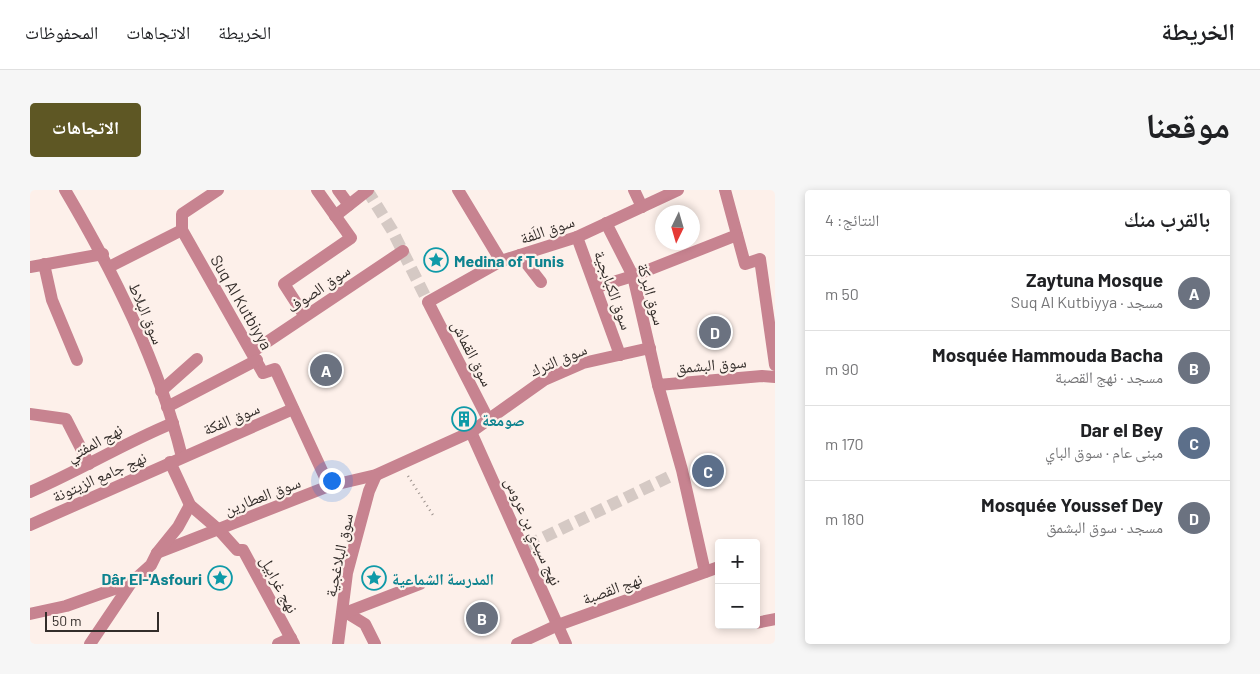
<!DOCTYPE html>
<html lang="ar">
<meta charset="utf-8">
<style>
:root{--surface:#fff;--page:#f6f6f6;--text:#202124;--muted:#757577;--line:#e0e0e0;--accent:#5e5724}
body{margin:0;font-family:Barlow,"Noto Naskh Arabic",sans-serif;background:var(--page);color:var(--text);direction:rtl}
.controls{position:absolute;right:15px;bottom:15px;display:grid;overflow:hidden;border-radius:5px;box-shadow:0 2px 8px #0003}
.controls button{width:45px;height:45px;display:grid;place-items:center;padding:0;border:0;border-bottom:1px solid var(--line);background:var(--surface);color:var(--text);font:25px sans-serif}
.compass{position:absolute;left:625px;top:15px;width:45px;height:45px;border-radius:50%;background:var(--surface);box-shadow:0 2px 8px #0003;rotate:185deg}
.scale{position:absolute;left:15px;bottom:12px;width:114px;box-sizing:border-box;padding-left:5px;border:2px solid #332d2a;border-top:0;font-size:14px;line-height:18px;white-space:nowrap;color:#332d2a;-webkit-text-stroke:4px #fdf0ea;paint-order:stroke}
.you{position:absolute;left:301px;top:290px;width:18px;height:18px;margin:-12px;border:4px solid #fff;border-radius:50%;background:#1a73e8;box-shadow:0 0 0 8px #1a73e833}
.badge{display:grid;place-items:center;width:32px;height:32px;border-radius:50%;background:var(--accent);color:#fff;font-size:16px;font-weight:700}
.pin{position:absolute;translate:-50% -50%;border:2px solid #fff;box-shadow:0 1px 5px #0006}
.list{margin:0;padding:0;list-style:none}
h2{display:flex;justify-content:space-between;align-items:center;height:65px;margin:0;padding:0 20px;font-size:21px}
h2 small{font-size:16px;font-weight:400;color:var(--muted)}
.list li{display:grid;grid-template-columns:32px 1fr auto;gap:15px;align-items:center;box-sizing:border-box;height:75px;padding:0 20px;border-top:1px solid var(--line)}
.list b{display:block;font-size:19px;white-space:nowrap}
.list p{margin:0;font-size:16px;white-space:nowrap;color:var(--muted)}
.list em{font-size:16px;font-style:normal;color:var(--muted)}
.map{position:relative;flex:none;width:745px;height:454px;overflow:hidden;direction:ltr;border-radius:5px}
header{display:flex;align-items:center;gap:30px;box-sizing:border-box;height:70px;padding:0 25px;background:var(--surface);border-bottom:1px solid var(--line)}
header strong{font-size:24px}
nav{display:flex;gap:28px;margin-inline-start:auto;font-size:18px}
.intro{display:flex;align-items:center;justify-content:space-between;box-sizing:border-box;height:120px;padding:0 30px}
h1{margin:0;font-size:35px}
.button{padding:12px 22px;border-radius:5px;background:var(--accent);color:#fff;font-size:18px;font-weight:700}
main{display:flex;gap:30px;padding:0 30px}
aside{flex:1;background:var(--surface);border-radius:5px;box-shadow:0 2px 8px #0003}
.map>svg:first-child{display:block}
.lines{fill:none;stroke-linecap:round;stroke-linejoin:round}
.pedestrian-tunnel{stroke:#d5c9c4;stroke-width:12;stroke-dasharray:12 6;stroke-linecap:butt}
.path{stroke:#9c928d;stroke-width:2.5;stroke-dasharray:1 4;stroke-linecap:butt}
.pedestrian{stroke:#c78390;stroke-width:12}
.labels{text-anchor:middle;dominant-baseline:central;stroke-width:4.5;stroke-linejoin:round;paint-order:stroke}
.street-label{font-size:16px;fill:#332d2a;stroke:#fdf0ea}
.culture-label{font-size:16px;font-weight:bold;fill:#0d838f;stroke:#fdf0ea;text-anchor:start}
</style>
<header>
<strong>الخريطة</strong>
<nav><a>الخريطة</a><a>الاتجاهات</a><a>المحفوظات</a></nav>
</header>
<div class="intro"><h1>موقعنا</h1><a class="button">الاتجاهات</a></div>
<main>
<aside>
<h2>بالقرب منك<small>النتائج: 4</small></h2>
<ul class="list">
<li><span class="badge" style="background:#6b7280">A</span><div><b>Zaytuna Mosque</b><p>مسجد · Suq Al Kutbiyya</p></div><em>50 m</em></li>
<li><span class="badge" style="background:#6b7280">B</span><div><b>Mosquée Hammouda Bacha</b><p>مسجد · نهج القصبة</p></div><em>90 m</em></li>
<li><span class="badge" style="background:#5c6f8a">C</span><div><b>Dar el Bey</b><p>مبنى عام · سوق الباي</p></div><em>170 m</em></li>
<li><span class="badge" style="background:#6b7280">D</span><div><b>Mosquée Youssef Dey</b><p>مسجد · سوق البشمق</p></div><em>180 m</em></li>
</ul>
</aside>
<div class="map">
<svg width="745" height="454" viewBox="0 0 745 454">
<rect width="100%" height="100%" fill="#fdf0ea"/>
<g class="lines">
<!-- pedestrian-tunnel -->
<g class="pedestrian-tunnel">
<path d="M337,0l25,40 36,72"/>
<path d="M498,355l145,-70"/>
</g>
<!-- path -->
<path class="path" d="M378,286l25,39"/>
<!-- pedestrian -->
<g class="pedestrian">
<path d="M35,0c49,83 94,173 117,267"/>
<path d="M308,0l11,15"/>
<path d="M428,0l43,71"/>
<path d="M604,0l8,17"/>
<path d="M695,0l20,74 15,-5 15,106"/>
<path d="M305,26l33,-26"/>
<path d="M576,33l27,53 25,109 104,-9 13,1"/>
<path d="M152,40l81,143 12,-4 54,117"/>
<path d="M547,47l43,118"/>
<path d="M490,65l21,27"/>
<path d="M14,74l8,36 25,60"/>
<path d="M0,77l73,-13"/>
<path d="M79,77l73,-37v-16l36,-24"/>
<path d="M567,97l36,-11 104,-41"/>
<path d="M274,125l-20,-31 67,-46 -34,-48"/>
<path d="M222,162l151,-101"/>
<path d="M628,195l24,85 23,102"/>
<path d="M131,201l36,-32"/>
<path d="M137,217l90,-47"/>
<path d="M0,224l36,5 23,45"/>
<path d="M458,229l-60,-117 73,-41 76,-24 101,-47"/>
<path d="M441,242l95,212"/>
<path d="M140,272l20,43 29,25 18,20h6l51,94"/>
<path d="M0,302c49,-21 94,-49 143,-69"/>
<path d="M0,335l263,-116"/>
<path d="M127,363l172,-67 47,-11 95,-43 73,-52 39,-17 67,-15"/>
<path d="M317,423l18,11 10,20"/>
<path d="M0,424l36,-8 65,-23"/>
<path d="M312,424l78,-30"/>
<path d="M726,433l19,-4"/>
<path d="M60,454l41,-61 20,-18 6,-12 21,-26 12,-22"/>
<path d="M248,454l13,-6"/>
<path d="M308,454l9,-71 22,-82 7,-16"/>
<path d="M487,454l41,-19 161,-58"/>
</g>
</g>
<!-- icons -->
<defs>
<g id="sight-ring" transform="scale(1.25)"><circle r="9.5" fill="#fdf0ea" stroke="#0f9aa8" stroke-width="1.5"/><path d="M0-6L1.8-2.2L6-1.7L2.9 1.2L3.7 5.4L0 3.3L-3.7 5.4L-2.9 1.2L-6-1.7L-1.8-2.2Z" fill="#0f9aa8"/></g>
<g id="building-ring" transform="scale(1.25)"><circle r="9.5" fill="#fdf0ea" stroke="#0f9aa8" stroke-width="1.5"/><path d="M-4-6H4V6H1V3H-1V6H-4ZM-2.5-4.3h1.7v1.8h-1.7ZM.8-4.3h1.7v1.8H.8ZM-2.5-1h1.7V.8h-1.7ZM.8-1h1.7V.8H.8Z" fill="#0f9aa8"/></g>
</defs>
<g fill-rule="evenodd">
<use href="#sight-ring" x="406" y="70"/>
<use href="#building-ring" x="434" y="229"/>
<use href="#sight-ring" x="190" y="388"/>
<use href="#sight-ring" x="344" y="388"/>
</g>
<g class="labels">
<!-- street labels -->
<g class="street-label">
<text transform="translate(517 39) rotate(-19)">سوق اللَفة</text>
<text transform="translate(288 98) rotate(-34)">سوق الصوف</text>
<text transform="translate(584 100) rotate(70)">سوق الكبابجية</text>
<text transform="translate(622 104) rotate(74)">سوق البركة</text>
<text transform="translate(212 112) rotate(60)">Suq Al Kutbiyya</text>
<text transform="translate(117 123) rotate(67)">سوق البلاط</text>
<text transform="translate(443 163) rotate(63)">سوق القماش</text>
<text transform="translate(528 169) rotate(-23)">سوق الترك</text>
<text transform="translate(681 174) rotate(-5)">سوق البشمق</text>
<text transform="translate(201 228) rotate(-23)">سوق الفكة</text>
<text transform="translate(64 252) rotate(-29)">نهج المفتي</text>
<text transform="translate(69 286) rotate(-24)">نهج جامع الزيتونة</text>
<text transform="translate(232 305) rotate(-21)">سوق العطارين</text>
<text transform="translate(504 341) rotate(66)">نهج سيدي بن عروس</text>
<text transform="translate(308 365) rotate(-78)">سوق البلاغجية</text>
<text transform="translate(250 394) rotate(62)">نهج غرابيل</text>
<text transform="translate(582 398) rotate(-20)">نهج القصبة</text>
</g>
<!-- culture labels -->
<g class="culture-label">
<text x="424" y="70">Medina of Tunis</text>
<text x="452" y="229">صومعة</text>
<text x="172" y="388" text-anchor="end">Dâr El-'Asfouri</text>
<text x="362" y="388">المدرسة الشماعية</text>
</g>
</g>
</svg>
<div class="controls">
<button>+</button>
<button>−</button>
</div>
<svg class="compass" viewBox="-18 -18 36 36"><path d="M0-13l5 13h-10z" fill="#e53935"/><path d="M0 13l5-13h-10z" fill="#757577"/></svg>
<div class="scale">50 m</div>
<div class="you"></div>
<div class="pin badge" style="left:296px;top:180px;background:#6b7280">A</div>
<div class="pin badge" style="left:452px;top:428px;background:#6b7280">B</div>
<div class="pin badge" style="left:678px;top:281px;background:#5c6f8a">C</div>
<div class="pin badge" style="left:685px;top:142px;background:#6b7280">D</div>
</div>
</main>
